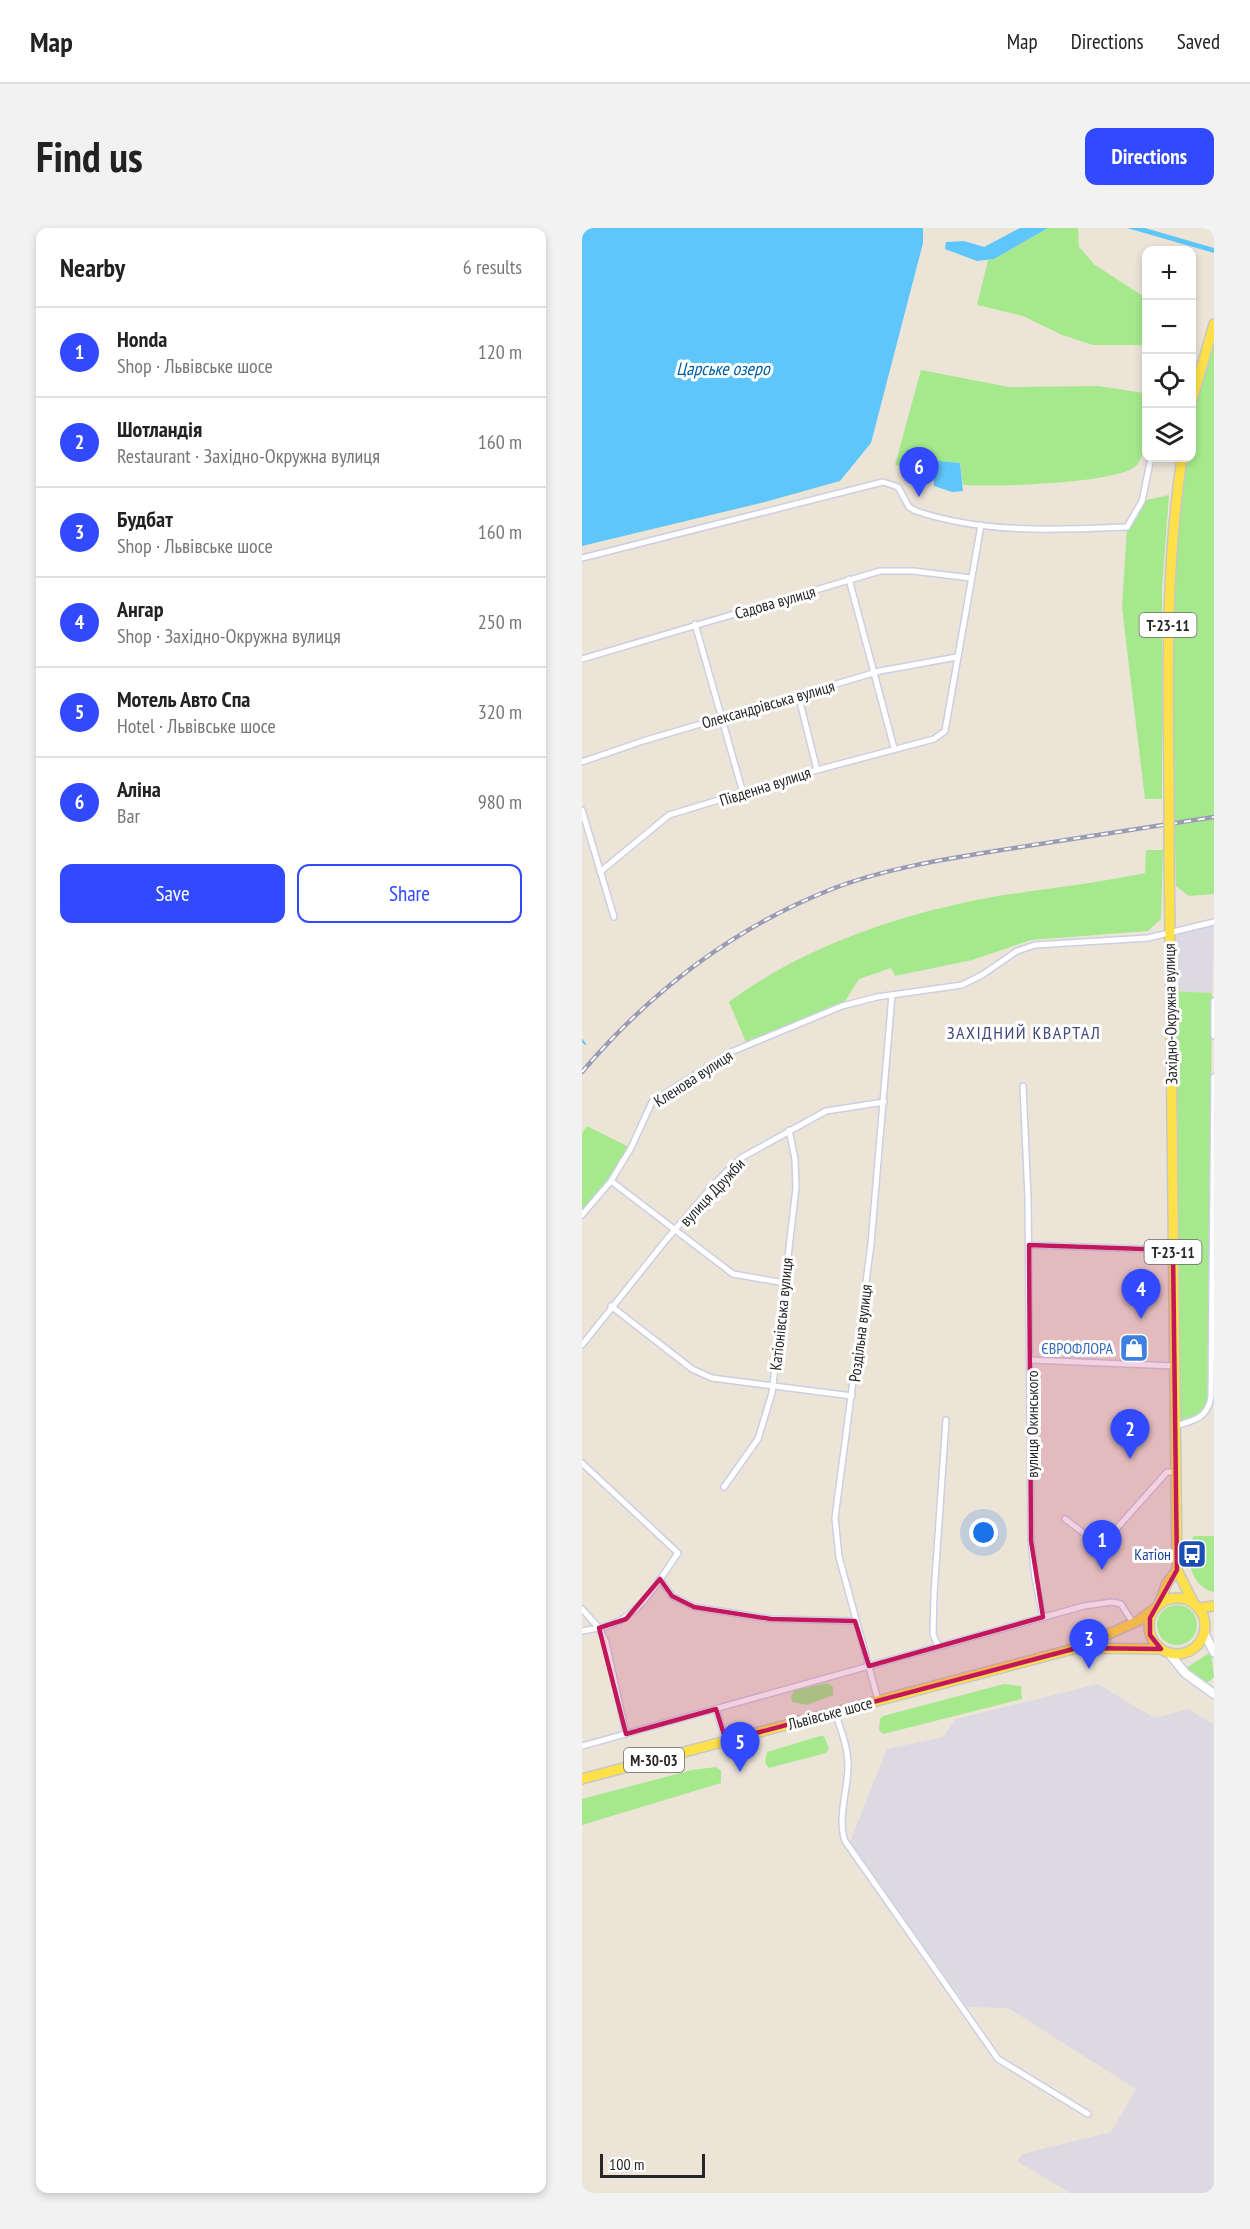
<!DOCTYPE html>
<meta charset="utf-8">
<style>
:root{--surface:#fff;--page:#f2f2f2;--text:#222;--muted:#767676;--line:#e0e0e0;--accent:#3149ff}
body{margin:0;font-family:"PT Sans Narrow",sans-serif;background:var(--page);color:var(--text)}
.controls{position:absolute;right:18px;top:18px;display:grid;overflow:hidden;border-radius:12px;box-shadow:0 3px 9px #0003}
.controls button{width:54px;height:54px;display:grid;place-items:center;padding:0;border:0;border-bottom:2px solid var(--line);background:var(--surface);color:var(--text);font:30px sans-serif}
.scale{position:absolute;left:18px;bottom:15px;width:105px;box-sizing:border-box;padding-left:6px;border:3px solid #272727;border-top:0;font-size:16px;line-height:21px;white-space:nowrap;color:#272727;-webkit-text-stroke:4px #fff;paint-order:stroke}
.you{position:absolute;left:402px;top:1305px;width:21px;height:21px;margin:-15px;border:4px solid #fff;border-radius:50%;background:#1a73e8;box-shadow:0 0 0 9px #1a73e833}
.badge{display:grid;place-items:center;width:39px;height:39px;border-radius:50%;background:var(--accent);color:#fff;font-size:20px;font-weight:700}
.pin{position:absolute;translate:-50% -50px;filter:drop-shadow(0 2px 3px #0008)}
.pin::after{content:'';position:absolute;top:32px;width:21px;height:18px;background:inherit;clip-path:polygon(0 0,100% 0,50% 100%)}
.list{margin:0;padding:0;list-style:none}
h2{display:flex;justify-content:space-between;align-items:center;height:78px;margin:0;padding:0 24px;font-size:26px}
h2 small{font-size:20px;font-weight:400;color:var(--muted)}
.list li{display:grid;grid-template-columns:39px 1fr auto;gap:18px;align-items:center;box-sizing:border-box;height:90px;padding:0 24px;border-top:2px solid var(--line)}
.list b{display:block;font-size:22px;white-space:nowrap}
.list p{margin:0;font-size:20px;white-space:nowrap;color:var(--muted)}
.list em{font-size:20px;font-style:normal;color:var(--muted)}
.actions{display:flex;gap:12px;padding:18px 24px}
.actions a{flex:1;padding:14px 0;border:2px solid var(--accent);border-radius:12px;text-align:center;font-size:21px;color:var(--accent)}
.actions .main{background:var(--accent);color:#fff}
.icon{flex:none;width:33px;height:33px;fill:none;stroke:currentColor;stroke-width:2;stroke-linecap:round;stroke-linejoin:round}
.map{position:relative;flex:none;width:632px;height:1965px;overflow:hidden;border-radius:12px}
header{display:flex;align-items:center;gap:36px;box-sizing:border-box;height:84px;padding:0 30px;background:var(--surface);border-bottom:2px solid var(--line)}
header strong{font-size:28px}
nav{display:flex;gap:33px;margin-inline-start:auto;font-size:21px}
.intro{display:flex;align-items:center;justify-content:space-between;box-sizing:border-box;height:144px;padding:0 36px}
h1{margin:0;font-size:42px}
.button{padding:15px 27px;border-radius:12px;background:var(--accent);color:#fff;font-size:21px;font-weight:700}
main{display:flex;gap:36px;padding:0 36px}
aside{flex:1;background:var(--surface);border-radius:12px;box-shadow:0 3px 9px #0003}
.map>svg:first-child{display:block}
.industrial{fill:#dcd9e3}
.green{fill:#a6e98d}
.water{fill:#5ec6fa}
.lines{fill:none;stroke-linecap:round;stroke-linejoin:round}
.stream{stroke:#5ec6fa;stroke-width:2}
.street-casing{stroke:#cccfe3;stroke-width:8}
.secondary-casing{stroke:#cccfe3;stroke-width:11}
.primary-casing{stroke:#c7c7c7;stroke-width:12}
.street{stroke:#fff;stroke-width:5}
.secondary{stroke:#fff;stroke-width:8}
.primary{stroke:#fee04a;stroke-width:9}
.rail-casing{stroke:#9a9cb4;stroke-width:4.5}
.rail{stroke:#fff;stroke-width:2;stroke-dasharray:7;stroke-linecap:butt}
.primary-bridge-casing{stroke:#c7c7c7;stroke-width:12;stroke-linecap:butt}
.primary-bridge{stroke:#fee04a;stroke-width:9}
.marked{fill:#c2185b;fill-opacity:0.2;stroke:#c2185b;stroke-width:4.5;stroke-linejoin:round}
.labels{text-anchor:middle;dominant-baseline:central;stroke-width:6;stroke-linejoin:round;paint-order:stroke}
.shield{fill:#fff;stroke:#686868;stroke-width:1.5}
.shield-label{font-size:15px;font-weight:bold;fill:#272727}
.street-label{font-size:16px;fill:#272727;stroke:#fff}
.shop-label{font-size:16px;fill:#366cbe;stroke:#fff;text-anchor:end}
.transit-label{font-size:16px;fill:#164399;stroke:#fff;text-anchor:end}
.water-label{font-size:18px;font-style:italic;fill:#0060a3;stroke:#fff}
.neighbourhood-label{font-size:18px;letter-spacing:1.5px;fill:#444a7c;stroke:#fff}
</style>
<header>
<strong>Map</strong>
<nav><a>Map</a><a>Directions</a><a>Saved</a></nav>
</header>
<div class="intro"><h1>Find us</h1><a class="button">Directions</a></div>
<main>
<aside>
<h2>Nearby<small>6 results</small></h2>
<ul class="list">
<li><span class="badge">1</span><div><b>Honda</b><p>Shop · Львівське шосе</p></div><em>120 m</em></li>
<li><span class="badge">2</span><div><b>Шотландія</b><p>Restaurant · Західно-Окружна вулиця</p></div><em>160 m</em></li>
<li><span class="badge">3</span><div><b>Будбат</b><p>Shop · Львівське шосе</p></div><em>160 m</em></li>
<li><span class="badge">4</span><div><b>Ангар</b><p>Shop · Західно-Окружна вулиця</p></div><em>250 m</em></li>
<li><span class="badge">5</span><div><b>Мотель Авто Спа</b><p>Hotel · Львівське шосе</p></div><em>320 m</em></li>
<li><span class="badge">6</span><div><b>Аліна</b><p>Bar</p></div><em>980 m</em></li>
</ul>
<div class="actions"><a class="main">Save</a><a>Share</a></div>
</aside>
<div class="map">
<svg width="632" height="1965" viewBox="0 0 632 1965">
<rect width="100%" height="100%" fill="#ece4d7"/>
<!-- industrial -->
<g class="industrial">
<path d="M632,697l-2,68 -39,-2 -1,-56z"/>
<path d="M516,1456l56,34 34,-9 26,16v468h-144l-53,-32 5,-7 89,-22 25,-43 -128,-81 -41,-1 -117,-165 37,-93 56,-12 13,-18z"/>
</g>
<!-- green -->
<g class="green">
<path d="M466,0h30l1,19 16,18 51,33v47h-53l-31,-10 -39,-19 -46,-11 11,-45 6,-1z"/>
<path d="M632,107v559l-25,2 -13,-10 -4,-161 2,-194 12,-73h6l1,-50z"/>
<path d="M339,142l88,17 89,-1 46,7c6,14 3,60 -7,72 -17,19 -146,22 -174,20l-3,-22 -22,-1 -5,11 -38,-8z"/>
<path d="M587,267l-7,94v210h-17l-23,-191 5,-81 15,-26z"/>
<path d="M564,622h17l-2,69 -13,12 -117,9 -59,20 -77,16 -4,-8 -32,11 -17,27 -95,39 -18,-43c74,-55 168,-87 258,-104 53,-9 106,-14 158,-25z"/>
<path d="M591,763l39,2 -4,404c-2,18 -14,21 -30,25z"/>
<path d="M5,898l44,22 -20,33 -29,34v-82z"/>
<path d="M612,1308h20v56c-14,-3 -23,-16 -24,-30h7l-1,-15 -5,-7z"/>
<circle cx="595" cy="1397" r="20"/>
<path d="M629,1424l3,25 -7,6 -21,-15z"/>
<path d="M246,1455l5,4v8l-26,10 -15,-3 -1,-6 4,-6z"/>
<path d="M422,1456l17,2 1,13 -139,35 -4,-4 1,-11 3,-3z"/>
<path d="M238,1508h4l5,13 -3,4 -57,15 -4,-5 2,-11z"/>
<path d="M134,1539l5,4v12l-139,42v-26l110,-29z"/>
</g>
<!-- water -->
<g class="water">
<path d="M0,0h341v15l-52,200 -31,38 -75,21 -183,44z"/>
<path d="M438,0h28l-54,31 -17,2 -32,-12 1,-7 18,-1 20,6z"/>
<path d="M545,0h18l69,20v5z"/>
<path d="M356,233l22,2 3,28 -11,1 -18,-6 -1,-13z"/>
</g>
<g class="lines">
<!-- stream -->
<path class="stream" d="M0,812l3,4"/>
<!-- street casing -->
<g class="street-casing">
<g id="street">
<path d="M0,330l301,-76 15,5 11,20 7,4c68,23 141,19 211,16l15,-26 9,-43"/>
<path d="M267,351l45,169"/>
<path d="M113,396l48,169"/>
<path d="M0,431l298,-88h33l58,7"/>
<path d="M216,466l19,76"/>
<path d="M0,534l61,-21 237,-70 77,-14"/>
<path d="M0,582l32,107"/>
<path d="M18,644l69,-57 148,-45 117,-31 11,-8 36,-206"/>
<path d="M632,773v35"/>
<path d="M441,858l5,111 3,344 4,37 8,39"/>
<path d="M29,953l122,93 52,9"/>
<path d="M0,987l29,-34 20,-33 21,-46 79,-50 111,-46 35,-9 85,-12 20,-10 35,-24 18,-6 113,-7 66,-16"/>
<path d="M447,1017l144,5"/>
<path d="M29,1078l81,63 20,9 140,18"/>
<path d="M0,1117l84,-105 51,-59 24,-23 85,-47 58,-9"/>
<path d="M449,1132l143,6"/>
<path d="M593,1198c18,-5 33,-8 36,-29l3,-320"/>
<path d="M0,1235l96,90c-21,30 -40,68 -79,75l-17,-19"/>
<path d="M142,1259l34,-48 14,-46 24,-205 -1,-29 -6,-29"/>
<path d="M483,1291l36,27 66,-74h8"/>
<path d="M78,1351l12,17 22,11 77,12 84,2"/>
<path d="M0,1403l17,-3 7,14 20,92"/>
<path d="M356,1418l-5,-12 1,-40 12,-174"/>
<path d="M296,1472l-39,-143 -4,-39 36,-274 21,-249"/>
<path d="M134,1481l10,32"/>
<path d="M253,1484c6,18 13,35 13,54 0,24 -11,52 -3,75l153,218 90,55"/>
<path d="M0,1518l502,-140 28,-4 9,2 12,19"/>
</g>
</g>
<!-- secondary casing -->
<g class="secondary-casing">
<g id="secondary">
<path d="M622,1405l10,19"/>
<path d="M587,1425l16,20 29,21"/>
</g>
</g>
<!-- primary casing -->
<g class="primary-casing">
<g id="primary">
<path d="M610,172l22,-76"/>
<path d="M587,565c-1,-113 -4,-223 13,-335"/>
<path d="M587,622l8,720 16,32"/>
<circle cx="595" cy="1398" r="28"/>
<path d="M577,1376l8,-21 10,-13"/>
<path d="M617,1380l15,-2"/>
<path d="M501,1420l78,1"/>
<path d="M0,1551l495,-131 61,-27 15,-11"/>
</g>
</g>
<!-- street -->
<use href="#street" class="street"/>
<!-- secondary -->
<use href="#secondary" class="secondary"/>
<!-- primary -->
<use href="#primary" class="primary"/>
<!-- rail casing -->
<g class="rail-casing">
<path id="rail" d="M0,844c69,-81 151,-144 250,-183 51,-20 108,-29 163,-38 73,-12 146,-22 219,-34"/>
</g>
<!-- rail -->
<use href="#rail" class="rail"/>
<!-- primary-bridge casing -->
<g class="primary-bridge-casing">
<path id="primary-bridge" d="M587,565v57"/>
</g>
<!-- primary-bridge -->
<use href="#primary-bridge" class="primary-bridge"/>
</g>
<!-- marked area -->
<path class="marked" d="M447,1017l144,5 4,320 -27,48v17l11,14 -84,-1 -351,93 -10,-32 -90,25 -27,-106 27,-9 34,-40 12,17 22,11 77,12 84,2 14,45 174,-49 -12,-76z"/>
<!-- icons -->
<defs>
<g id="shop-square" transform="scale(1.5)"><rect x="-9" y="-9" width="18" height="18" rx="4" fill="#3f7fe0" stroke="#fff"/><path d="M-5-2.5h2.3a2.7 3.5 0 0 1 5.4 0H5L5.5 6h-11ZM-1.5-2.5h3a1.5 2.3 0 0 0-3 0Z" fill="#fff"/></g>
<g id="bus-square" transform="scale(1.5)"><rect x="-9" y="-9" width="18" height="18" rx="4" fill="#1a4fb4" stroke="#fff"/><path d="M-5-6H5V4H4V6H2V4H-2V6H-4V4H-5ZM-3.5-4V0h7V-4ZM-3.5 1.2v1.5H-2V1.2ZM2 1.2v1.5H3.5V1.2Z" fill="#fff"/></g>
</defs>
<g fill-rule="evenodd">
<use href="#shop-square" x="552" y="1120"/>
<use href="#bus-square" x="610" y="1326"/>
</g>
<g class="labels">
<!-- shield labels -->
<g class="shield">
<rect x="557.5" y="385" width="57" height="24" rx="4.5"/>
<rect x="562.5" y="1012" width="57" height="24" rx="4.5"/>
<rect x="42" y="1520" width="60" height="24" rx="4.5"/>
</g>
<g class="shield-label">
<text x="586" y="397">Т-23-11</text>
<text x="591" y="1024">Т-23-11</text>
<text x="72" y="1532">М-30-03</text>
</g>
<!-- street labels -->
<g class="street-label">
<text transform="translate(193 374) rotate(-16)">Садова вулиця</text>
<text transform="translate(186 476) rotate(-16)">Олександрівська вулиця</text>
<text transform="translate(183 558) rotate(-18)">Південна вулиця</text>
<text transform="translate(588 786) rotate(-91)">Західно-Окружна вулиця</text>
<text transform="translate(111 850) rotate(-33)">Кленова вулиця</text>
<text transform="translate(130 964) rotate(-47)">вулиця Дружби</text>
<text transform="translate(199 1086) rotate(-84)">Катіонівська вулиця</text>
<text transform="translate(278 1105) rotate(-83)">Роздільна вулиця</text>
<text transform="translate(450 1196) rotate(-90)">вулиця Окинського</text>
<text transform="translate(248 1485) rotate(-15)">Львівське шосе</text>
</g>
<!-- shop labels -->
<g class="shop-label">
<text x="531" y="1120">ЄВРОФЛОРА</text>
</g>
<!-- transit labels -->
<g class="transit-label">
<text x="589" y="1326">Катіон</text>
</g>
<!-- water labels -->
<g class="water-label">
<text x="141" y="140">Царське озеро</text>
</g>
<!-- neighbourhood labels -->
<g class="neighbourhood-label">
<text x="442" y="804">ЗАХІДНИЙ КВАРТАЛ</text>
</g>
</g>
</svg>
<div class="controls">
<button>+</button>
<button>−</button>
<button><svg class="icon" aria-label="locate" viewBox="0 0 24 24"><circle cx="12" cy="12" r="6"/><path d="M12 2v4M12 18v4M2 12h4M18 12h4"/></svg></button>
<button><svg class="icon" aria-label="layers" viewBox="0 0 24 24"><path d="M12 4l9 5-9 5-9-5zM3 14l9 5 9-5"/></svg></button>
</div>
<div class="scale">100 m</div>
<div class="you"></div>
<div class="pin badge" style="left:520px;top:1342px">1</div>
<div class="pin badge" style="left:548px;top:1231px">2</div>
<div class="pin badge" style="left:507px;top:1441px">3</div>
<div class="pin badge" style="left:559px;top:1091px">4</div>
<div class="pin badge" style="left:158px;top:1544px">5</div>
<div class="pin badge" style="left:337px;top:269px">6</div>
</div>
</main>
